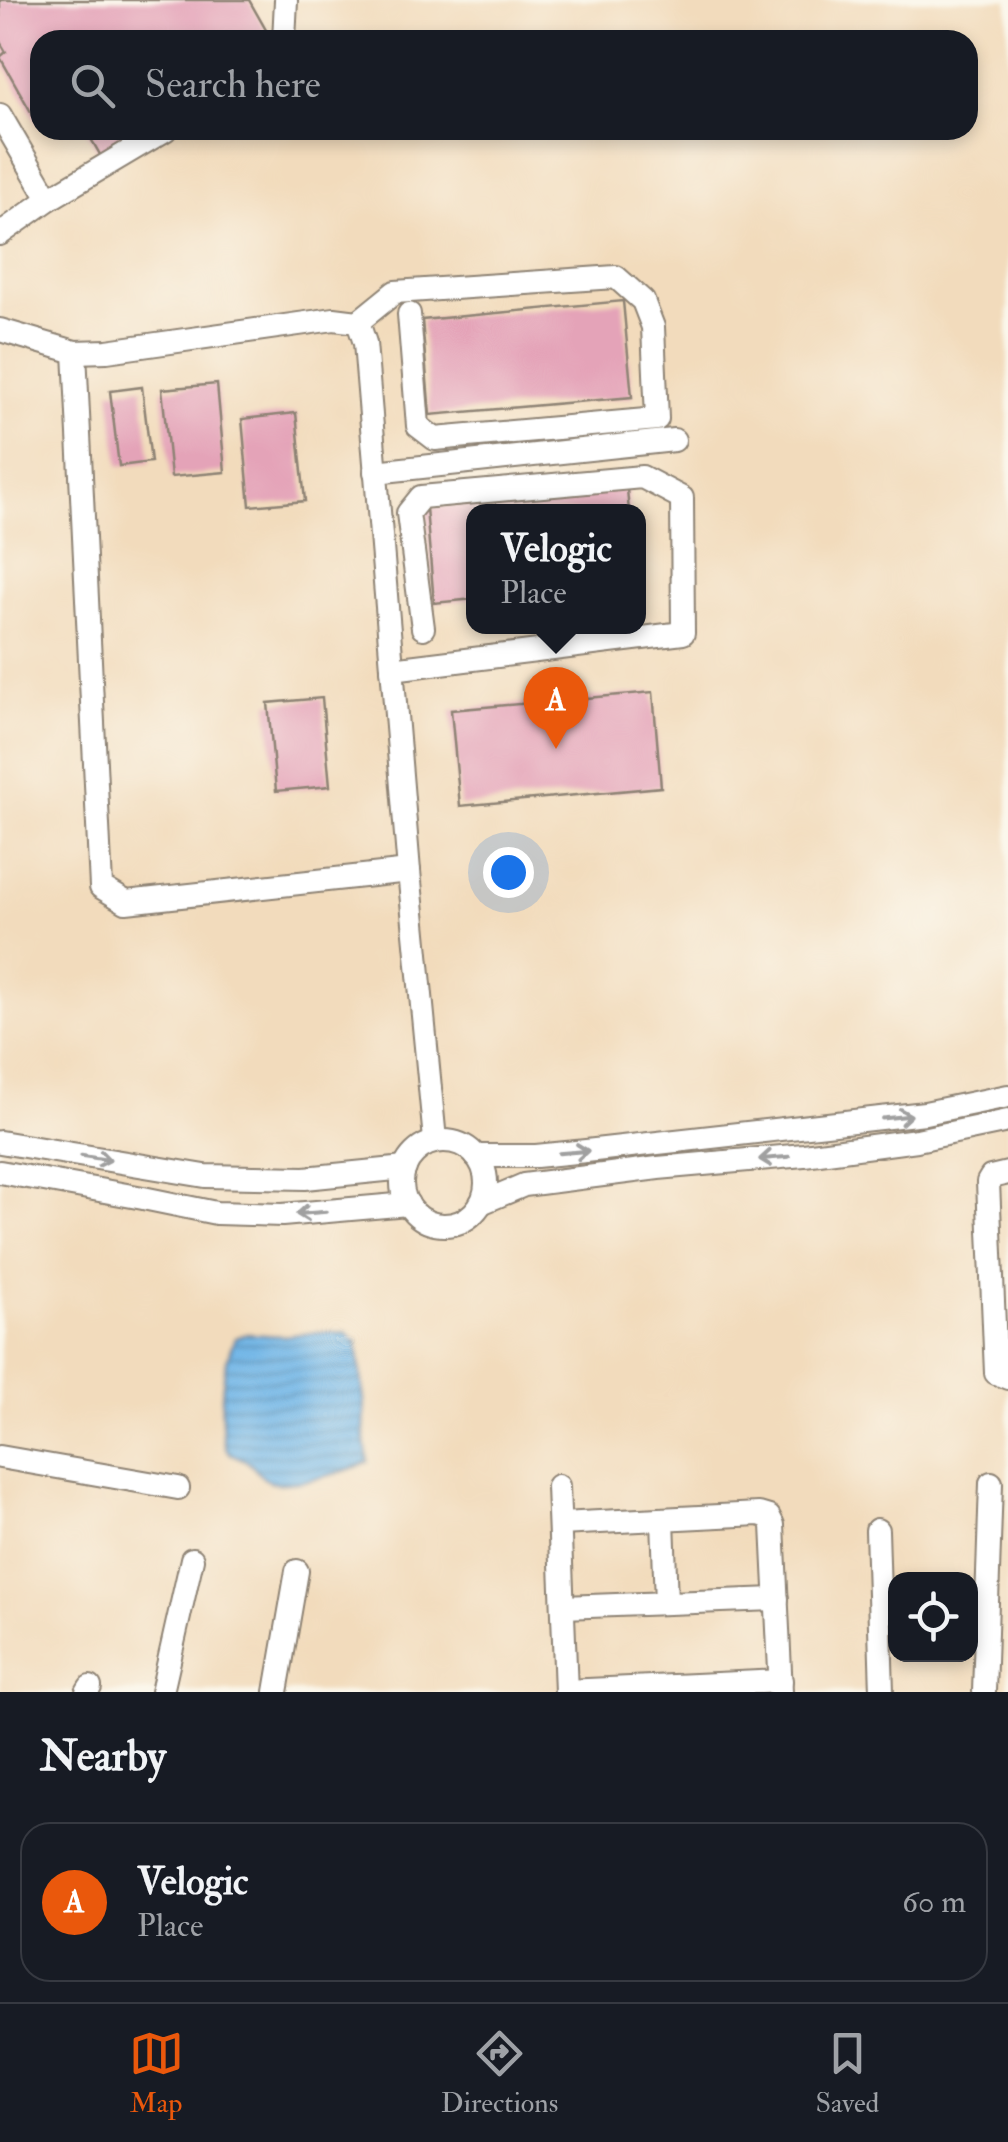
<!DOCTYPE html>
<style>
:root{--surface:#171b24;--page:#242831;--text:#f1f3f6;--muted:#9ea1a6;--line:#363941;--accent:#ea580c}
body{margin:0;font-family:"IM FELL Double Pica",serif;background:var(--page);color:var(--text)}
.controls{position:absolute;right:30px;bottom:30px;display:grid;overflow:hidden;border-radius:20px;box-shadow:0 5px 15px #0003}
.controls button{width:90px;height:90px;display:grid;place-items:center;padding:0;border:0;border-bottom:2px solid var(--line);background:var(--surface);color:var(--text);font:50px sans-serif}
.you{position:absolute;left:508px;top:872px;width:35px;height:35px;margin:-25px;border:8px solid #fff;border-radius:50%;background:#1a73e8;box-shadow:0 0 0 15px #1a73e833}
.badge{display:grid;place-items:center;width:65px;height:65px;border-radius:50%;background:var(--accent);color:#fff;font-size:32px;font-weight:700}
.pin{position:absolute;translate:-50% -82px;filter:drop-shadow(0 2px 5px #0008)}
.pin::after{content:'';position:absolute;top:52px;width:35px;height:30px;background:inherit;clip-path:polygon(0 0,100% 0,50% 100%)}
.popup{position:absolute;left:466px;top:504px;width:180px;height:130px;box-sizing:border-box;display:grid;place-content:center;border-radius:20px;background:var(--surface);filter:drop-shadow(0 2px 8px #0005);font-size:32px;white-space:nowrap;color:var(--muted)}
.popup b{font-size:38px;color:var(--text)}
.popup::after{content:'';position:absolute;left:50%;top:100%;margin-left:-20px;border:20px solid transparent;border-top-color:var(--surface)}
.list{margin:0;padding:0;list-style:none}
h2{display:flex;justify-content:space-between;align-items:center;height:130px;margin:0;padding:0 40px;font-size:42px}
h2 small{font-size:32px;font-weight:400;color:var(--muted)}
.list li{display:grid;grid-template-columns:65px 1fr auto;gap:30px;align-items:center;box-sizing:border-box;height:160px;margin:0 20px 20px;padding:0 20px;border:2px solid var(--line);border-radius:30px}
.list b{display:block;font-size:38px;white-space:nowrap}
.list p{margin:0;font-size:32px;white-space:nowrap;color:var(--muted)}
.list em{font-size:32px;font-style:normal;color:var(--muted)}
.icon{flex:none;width:55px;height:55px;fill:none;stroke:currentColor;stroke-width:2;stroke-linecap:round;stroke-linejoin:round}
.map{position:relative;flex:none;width:1008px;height:1692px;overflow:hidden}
.search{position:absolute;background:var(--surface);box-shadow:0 5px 15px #0003;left:30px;right:30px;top:30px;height:110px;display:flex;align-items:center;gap:25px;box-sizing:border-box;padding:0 35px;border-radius:30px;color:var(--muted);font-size:38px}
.sheet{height:310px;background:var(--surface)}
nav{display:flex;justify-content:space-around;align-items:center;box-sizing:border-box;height:140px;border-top:2px solid var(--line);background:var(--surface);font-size:28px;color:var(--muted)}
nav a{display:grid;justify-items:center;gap:5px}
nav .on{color:var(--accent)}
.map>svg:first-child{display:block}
.water{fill:url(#water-rules);stroke:#4e7089;stroke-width:2.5}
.building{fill:#e4a3b8}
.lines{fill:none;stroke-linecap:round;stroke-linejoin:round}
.minor-casing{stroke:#8e8374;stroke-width:26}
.minor{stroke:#fff;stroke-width:22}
.oneway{stroke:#a0a0a0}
</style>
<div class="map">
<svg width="1008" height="1692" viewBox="0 0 1008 1692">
<defs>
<pattern id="water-rules" width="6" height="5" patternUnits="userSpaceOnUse" patternTransform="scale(2.5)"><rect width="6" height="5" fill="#71b6e7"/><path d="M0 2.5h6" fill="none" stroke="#5d94bb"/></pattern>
</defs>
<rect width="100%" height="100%" fill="#fbf7ec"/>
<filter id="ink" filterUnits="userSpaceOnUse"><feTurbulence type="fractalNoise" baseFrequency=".01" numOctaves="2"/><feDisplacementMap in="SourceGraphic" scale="20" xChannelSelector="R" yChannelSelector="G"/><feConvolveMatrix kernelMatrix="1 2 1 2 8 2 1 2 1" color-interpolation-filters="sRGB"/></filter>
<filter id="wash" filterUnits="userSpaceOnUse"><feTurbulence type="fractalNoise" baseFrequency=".0048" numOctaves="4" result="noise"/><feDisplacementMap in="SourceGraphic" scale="40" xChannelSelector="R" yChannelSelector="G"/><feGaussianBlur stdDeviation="2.25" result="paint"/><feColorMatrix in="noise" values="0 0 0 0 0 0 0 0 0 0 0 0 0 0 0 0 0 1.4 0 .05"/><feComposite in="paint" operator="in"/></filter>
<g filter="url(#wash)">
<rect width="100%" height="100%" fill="#f2dbbc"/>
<!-- water -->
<path class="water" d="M321,1332l26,1 10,9 8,65 -1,26 4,29c-20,9 -77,26 -97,20 -11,-4 -14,-13 -23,-20 -5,-4 -15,-6 -20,-11 -6,-8 -5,-21 -6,-30 -1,-30 1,-56 13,-83l12,-4 36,2z"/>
<g id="blocks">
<!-- building -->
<g class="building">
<path d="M0,0h249l17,30 -17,10h-209v88l-40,-71 6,-5 -6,-10z"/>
<path d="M86,130h64l-48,28z"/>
<path d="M623,301l9,96 -202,18 -8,-95z"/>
<path d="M217,384l8,88 -54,5 -9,-88z"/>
<path d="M142,387l9,75 -32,4 -9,-75z"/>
<path d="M296,413l9,88 -55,5 -8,-87z"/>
<path d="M627,489l2,23h-155v87l-40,4 -8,-95z"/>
<path d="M653,692l8,95 -201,19 -9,-96z"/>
<path d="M322,698l8,88 -54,5 -8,-88z"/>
</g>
</g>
</g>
<g filter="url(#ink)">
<use href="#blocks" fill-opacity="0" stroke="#8e8374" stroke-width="2.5"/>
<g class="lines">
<!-- minor casing -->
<g class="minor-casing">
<g id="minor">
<path d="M284,40l2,-40"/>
<path d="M0,115l49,84 -49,35"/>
<path d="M49,199l116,-69"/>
<path d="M358,322l7,21 44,528 26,269"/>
<path d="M0,330l75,22 32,-1 227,-32 24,3 37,-30 221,-15 27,24 10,26 4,92 -222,20 -17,-13 -9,-112"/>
<path d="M75,352l26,535 25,15 283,-31"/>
<path d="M375,472l299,-32"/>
<path d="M392,669l291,-36 -1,-135 -40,-21 -221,20 -13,16 15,115"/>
<circle cx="444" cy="1183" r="42"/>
<path d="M0,1142l205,34 100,2 100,-10"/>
<path d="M476,1156h60l50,-5 339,-38 83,-17"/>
<path d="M0,1172l143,26 73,15 66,2 126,-11"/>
<path d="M1008,1173l-17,4 -3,5 8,191 12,5"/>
<path d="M481,1203l43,-18 134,-17 146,-13 113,-15 91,-19"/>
<path d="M0,1457l178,31"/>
<path d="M558,1486l8,206"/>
<path d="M663,1519l3,84"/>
<path d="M560,1524l199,-10 10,3 4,8 8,167"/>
<path d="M877,1530l5,162"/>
<path d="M563,1607l214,-8"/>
<path d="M566,1691l215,-10"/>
<path d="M87,1692l3,-5"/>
<path d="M162,1692l30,-133"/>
<path d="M276,1692l21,-121"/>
<path d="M984,1692l7,-209"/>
</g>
</g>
<!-- minor -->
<use href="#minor" class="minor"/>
</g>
<!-- one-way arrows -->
<defs><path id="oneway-shaft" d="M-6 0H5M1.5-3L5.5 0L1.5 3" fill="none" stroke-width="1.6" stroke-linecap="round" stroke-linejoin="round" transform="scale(2.5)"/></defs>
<g class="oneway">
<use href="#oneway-shaft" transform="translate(897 1117) rotate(-6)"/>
<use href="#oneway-shaft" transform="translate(574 1152) rotate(-5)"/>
<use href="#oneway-shaft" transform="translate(96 1158) rotate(9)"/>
<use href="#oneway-shaft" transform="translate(774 1158) rotate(175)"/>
<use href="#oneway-shaft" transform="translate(311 1213) rotate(175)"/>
</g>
</g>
</svg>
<div class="controls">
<button><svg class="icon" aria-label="locate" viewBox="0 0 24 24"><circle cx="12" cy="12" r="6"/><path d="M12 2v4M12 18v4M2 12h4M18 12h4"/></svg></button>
</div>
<div class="you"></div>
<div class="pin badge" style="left:556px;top:749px">A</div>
<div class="popup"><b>Velogic</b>Place</div>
<div class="search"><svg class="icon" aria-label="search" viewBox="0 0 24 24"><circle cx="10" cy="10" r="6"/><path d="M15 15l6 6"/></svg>Search here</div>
</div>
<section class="sheet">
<h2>Nearby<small></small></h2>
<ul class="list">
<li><span class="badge">A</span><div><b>Velogic</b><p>Place</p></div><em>60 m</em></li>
</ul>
</section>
<nav>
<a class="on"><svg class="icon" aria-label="map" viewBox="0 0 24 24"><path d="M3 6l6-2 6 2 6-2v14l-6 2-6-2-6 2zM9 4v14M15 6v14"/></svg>Map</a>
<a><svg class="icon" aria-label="directions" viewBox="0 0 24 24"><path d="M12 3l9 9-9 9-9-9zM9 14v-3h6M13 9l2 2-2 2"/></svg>Directions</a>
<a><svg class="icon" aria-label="saved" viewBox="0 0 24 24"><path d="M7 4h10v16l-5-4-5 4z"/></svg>Saved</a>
</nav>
